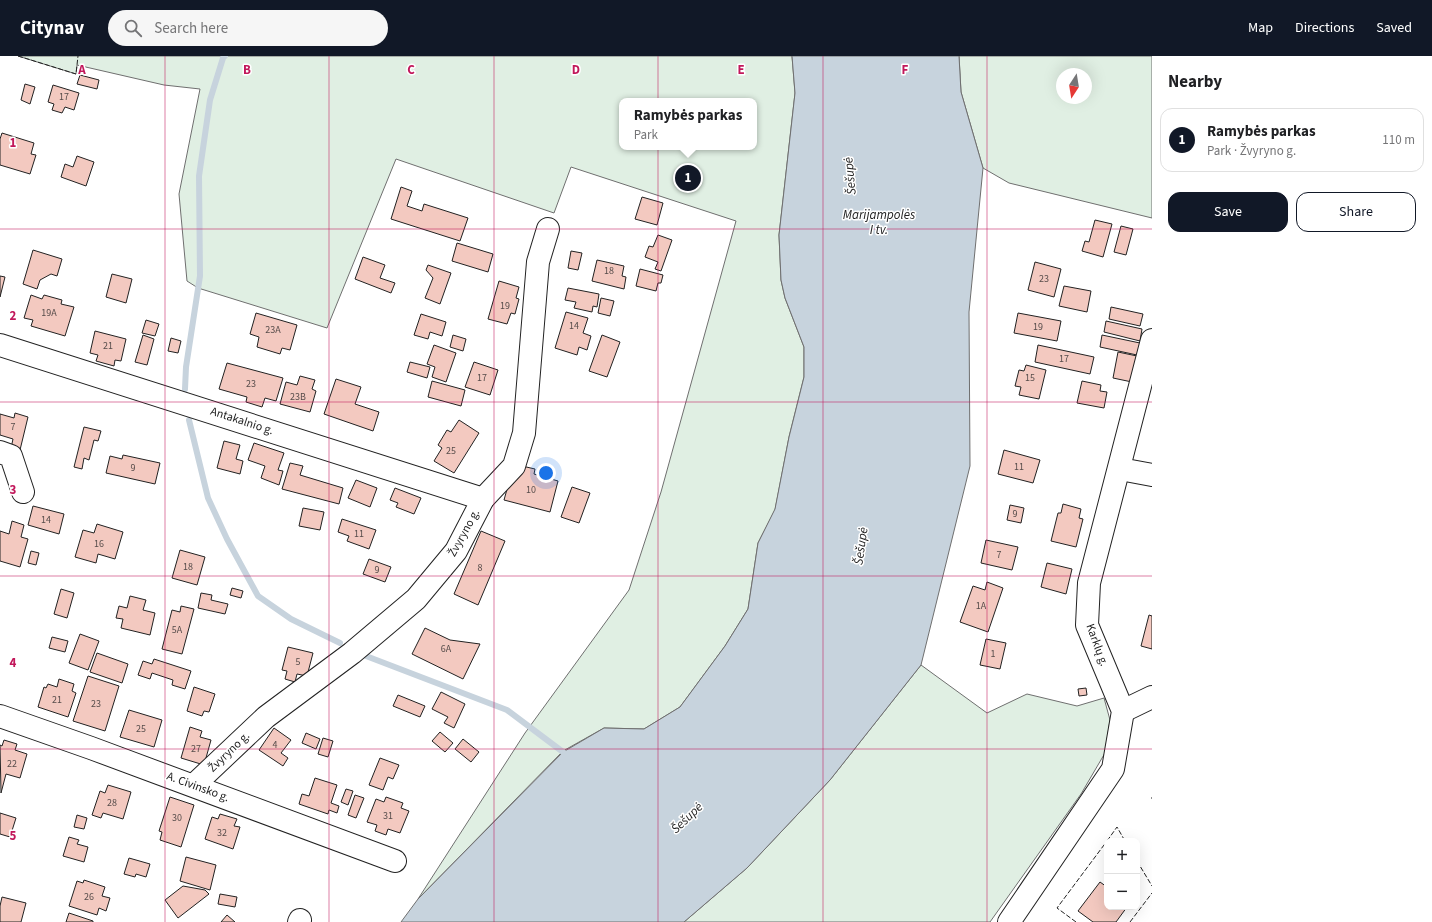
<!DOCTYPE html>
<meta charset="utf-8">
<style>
:root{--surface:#fff;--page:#f6f6f6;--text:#202124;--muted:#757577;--line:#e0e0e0;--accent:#111827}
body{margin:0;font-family:"Source Sans 3",sans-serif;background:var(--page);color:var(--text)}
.controls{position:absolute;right:12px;bottom:12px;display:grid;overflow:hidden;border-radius:8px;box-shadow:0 4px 16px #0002}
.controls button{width:36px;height:36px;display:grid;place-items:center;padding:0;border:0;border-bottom:1px solid var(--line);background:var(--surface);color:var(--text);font:20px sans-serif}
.compass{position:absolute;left:1056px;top:12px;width:36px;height:36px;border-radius:50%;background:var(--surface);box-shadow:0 4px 16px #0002;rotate:192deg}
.you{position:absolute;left:546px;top:417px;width:14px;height:14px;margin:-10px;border:3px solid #fff;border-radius:50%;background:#1a73e8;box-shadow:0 0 0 6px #1a73e833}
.badge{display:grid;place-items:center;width:26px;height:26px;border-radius:50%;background:var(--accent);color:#fff;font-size:13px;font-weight:700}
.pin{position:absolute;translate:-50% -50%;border:2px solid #fff;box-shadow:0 1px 4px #0006}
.popup{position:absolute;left:619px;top:42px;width:138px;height:52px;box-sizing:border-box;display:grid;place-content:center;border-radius:8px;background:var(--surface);filter:drop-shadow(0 1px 3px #0005);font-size:13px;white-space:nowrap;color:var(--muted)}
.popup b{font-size:15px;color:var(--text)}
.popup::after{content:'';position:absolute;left:50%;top:100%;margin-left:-8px;border:8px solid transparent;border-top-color:var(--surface)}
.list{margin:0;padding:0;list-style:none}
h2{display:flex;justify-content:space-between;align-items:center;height:52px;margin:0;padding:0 16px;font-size:17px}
h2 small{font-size:13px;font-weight:400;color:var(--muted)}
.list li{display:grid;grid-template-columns:26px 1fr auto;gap:12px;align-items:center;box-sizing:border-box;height:64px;margin:0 8px 8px;padding:0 8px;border:1px solid var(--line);border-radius:12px}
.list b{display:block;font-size:15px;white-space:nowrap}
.list p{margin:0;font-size:13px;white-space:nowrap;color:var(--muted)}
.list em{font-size:13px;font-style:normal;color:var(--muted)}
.actions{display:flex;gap:8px;padding:12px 16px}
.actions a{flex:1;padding:9px 0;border:1px solid var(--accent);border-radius:12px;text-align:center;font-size:14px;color:var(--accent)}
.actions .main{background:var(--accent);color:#fff}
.icon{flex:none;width:22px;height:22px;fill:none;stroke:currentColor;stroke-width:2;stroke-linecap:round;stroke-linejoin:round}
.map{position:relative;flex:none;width:1152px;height:866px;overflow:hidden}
header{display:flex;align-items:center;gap:24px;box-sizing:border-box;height:56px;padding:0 20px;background:var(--accent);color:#fff}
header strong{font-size:19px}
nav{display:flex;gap:22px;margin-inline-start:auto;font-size:14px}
.search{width:280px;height:36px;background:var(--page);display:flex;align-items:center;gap:10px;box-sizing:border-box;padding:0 14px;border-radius:22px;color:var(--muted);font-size:15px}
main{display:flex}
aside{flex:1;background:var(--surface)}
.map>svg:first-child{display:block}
.green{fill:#e0efe3;stroke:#6f6f6f;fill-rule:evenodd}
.water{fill:#c7d3dd;stroke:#6f6f6f}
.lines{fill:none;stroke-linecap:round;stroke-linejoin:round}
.stream{stroke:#c7d3dd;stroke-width:6}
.building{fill:#f3c9c0;stroke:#222}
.minor-casing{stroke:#222;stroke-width:24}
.minor{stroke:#fff;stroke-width:22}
.fence{stroke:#222;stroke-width:1;stroke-dasharray:5 2;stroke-linecap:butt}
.grid{fill:none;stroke:#c2185b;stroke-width:1;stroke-opacity:0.55}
.labels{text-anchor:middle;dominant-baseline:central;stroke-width:3;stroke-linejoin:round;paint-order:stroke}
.number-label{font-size:10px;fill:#564c4a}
.street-label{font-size:12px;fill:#222;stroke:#fff}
.water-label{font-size:13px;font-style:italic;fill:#222;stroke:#fff}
.grid-label{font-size:13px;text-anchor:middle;font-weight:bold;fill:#c2185b;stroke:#fff;stroke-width:3;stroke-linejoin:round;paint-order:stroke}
</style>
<header>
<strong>Citynav</strong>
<div class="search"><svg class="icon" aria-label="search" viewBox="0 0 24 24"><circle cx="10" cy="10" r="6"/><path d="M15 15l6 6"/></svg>Search here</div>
<nav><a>Map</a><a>Directions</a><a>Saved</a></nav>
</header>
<main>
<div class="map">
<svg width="1152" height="866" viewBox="0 0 1152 866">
<rect width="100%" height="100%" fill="#fff"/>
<!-- green -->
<g class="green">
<path d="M18,0h774l3,37 -16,142 2,45 4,18 19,49v30l-15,60 -14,73 -17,33 -10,66 -23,37 -45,61 -36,22 -40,-1 -41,23 -145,148 107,-166 104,-143 32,-98 75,-271 -165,-54 -17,46 -158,-54 -69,169 -129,-40 -11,-7 -8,-87 21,-105 -36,-4 -87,-20 -1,9zM622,45h132v46h-132z"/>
<path d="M959,0h193v162l-143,-35 -26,-15 -22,-76zM1062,18h24v24h-24z"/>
<path d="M921,609l66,48 40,-19 50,12 27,-8 6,22 -5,33 -24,41 -91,128h-306l63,-54 83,-88z"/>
</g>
<!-- water -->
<path class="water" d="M792,0h167l2,36 22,76 -14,144 1,154 -49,199 -91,115 -83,88 -63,54h-283l17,-23 145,-147 41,-24 40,1 36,-22 45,-61 23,-37 10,-66 17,-34 14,-72 15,-60v-30l-19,-49 -4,-18 -2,-45 16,-142z"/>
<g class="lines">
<!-- stream -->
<g class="stream">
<path d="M185,333l1,-22 14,-91 -1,-100 11,-76 13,-42 2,-2"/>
<path d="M189,364l19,78 19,41 31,57 33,23 49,24"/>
<path d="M366,600l141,54 56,42"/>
</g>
</g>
<!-- building -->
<g class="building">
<path d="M80,19l19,5 -2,9 -20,-5z"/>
<path d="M25,28l10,3 -5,17 -9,-4z"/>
<path d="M53,29l26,8 -5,17 -9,-3 -3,6 -10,-3 2,-6 -6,-2z"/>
<path d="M2,77l32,10 -3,11 5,1 -6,19 -30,-9v-26z"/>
<path d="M77,100l17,6 -8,24 -25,-9 4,-13 8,3z"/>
<path d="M401,131l11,4 -5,15 15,5 2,-7 44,14 -8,23 -69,-22z"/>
<path d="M642,141l21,6 -6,22 -22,-6z"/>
<path d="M1095,164l17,4 -9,33 -21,-6 3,-10 4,1z"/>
<path d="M1121,170l12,3 -7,26 -12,-3z"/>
<path d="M658,179l14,5 -11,31 -6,-2 3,-7 -13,-5 4,-11 4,1z"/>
<path d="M457,187l36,11 -5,18 -36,-11z"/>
<path d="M33,194l29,9 -5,17 -6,-2 -11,6 -3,9 -14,-5z"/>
<path d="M571,195l11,2 -4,17 -10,-2z"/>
<path d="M363,201l22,8 -5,13 15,5 -4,10 -36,-14z"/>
<path d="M597,204l27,6 -2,10 4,1 -2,12 -32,-8z"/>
<path d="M1035,206l26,7 -7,28 -26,-7z"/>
<path d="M428,209l23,8 -11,31 -15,-6 8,-20 -7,-8z"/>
<path d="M640,213l23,6 -2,8h-3l-2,8 -20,-5z"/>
<path d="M112,218l20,5 -6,24 -20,-6z"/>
<path d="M0,220l5,1 -5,20z"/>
<path d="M499,225l20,6 -3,11 3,1 -4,15 -4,-1 -4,11 -19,-5z"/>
<path d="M1064,230l27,5 -4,21 -28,-6z"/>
<path d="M568,232l31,6 -2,13 -4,-1 -1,6 -18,-4 2,-6 -11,-2z"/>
<path d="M31,239l11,4 2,-4 18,5 -1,4 13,3 -9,29 -34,-10 2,-6 -9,-2z"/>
<path d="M601,242l13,3 -4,15 -12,-3z"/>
<path d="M1111,251l32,7 -3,12 -31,-7z"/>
<path d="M566,256l22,6 -5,15 8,3 -4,14 -8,-3 -2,8 -22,-7z"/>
<path d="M256,257l41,12 -7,25 -8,-2 -2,6 -23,-7 2,-10 -9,-3z"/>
<path d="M1018,257l43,8 -4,20 -43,-8z"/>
<path d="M421,258l25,8 -4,14 -12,-4 -2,7 -14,-4z"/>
<path d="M146,264l13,4 -4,12 -13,-3z"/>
<path d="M1106,265l36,8 -2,12 -36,-9z"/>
<path d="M95,275l31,8 -5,22 -6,-1 -1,6 -18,-5 2,-6 -8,-2z"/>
<path d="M143,279l11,4 -7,26 -12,-3z"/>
<path d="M453,279l13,4 -3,12 -13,-4z"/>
<path d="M602,279l18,7 -13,35 -18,-6z"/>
<path d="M1102,279l38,8 -3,12 -37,-8z"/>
<path d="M171,282l10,3 -3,12 -10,-2z"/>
<path d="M434,289l22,8 -10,29 -14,-5 3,-10 -8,-3z"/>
<path d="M1038,289l56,12 -4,17 -55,-12z"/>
<path d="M1118,296l19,4 -5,26 -19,-4z"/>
<path d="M410,306l20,5 -3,11 -20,-6z"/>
<path d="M474,306l24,8 -8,25 -25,-8z"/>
<path d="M227,307l56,15 -7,23 -11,-3 -3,9 -16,-5 1,-5 -28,-8z"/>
<path d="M1026,309l20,5 -7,29 -20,-4 2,-8 -6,-1 4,-16 5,1z"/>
<path d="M300,320l15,4 -3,9 4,2 -6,21 -30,-8 6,-22 11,3z"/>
<path d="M336,323l25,8 -6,17 24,8 -6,19 -49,-17z"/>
<path d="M432,325l33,9 -4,16 -33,-9z"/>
<path d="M1082,325l19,4 -1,6 7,1 -3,16 -27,-5z"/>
<path d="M15,357l13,4 -8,33 -9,-2 2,-9 -13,-4v-21l14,4z"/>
<path d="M459,364l20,13 -25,40 -20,-12 8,-13 -4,-3 9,-15 4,2z"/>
<path d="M84,371l17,4 -3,10 -4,-1 -5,20 -5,-2 -2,11 -8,-2z"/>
<path d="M224,385l16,4 -4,14 7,2 -3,13 -23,-6z"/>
<path d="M254,387l30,10 -6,17 5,1 -4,14 -18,-7 4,-12 -17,-6z"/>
<path d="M1004,394l36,10 -7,23 -35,-9z"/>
<path d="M123,399l37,8 -5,21 -49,-11 4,-17 12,3z"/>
<path d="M290,407l13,3 -3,9 43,13 -4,16 -57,-15z"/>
<path d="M522,410l13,3 -1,5 24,7 -8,31 -46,-12 7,-25 8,2z"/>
<path d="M356,424l21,8 -7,19 -22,-9z"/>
<path d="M572,431l18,6 -11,30 -18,-6z"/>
<path d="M395,432l26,10 -7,16 -18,-7 2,-4 -8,-3z"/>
<path d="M1063,448l18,5 -2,9 4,1 -7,28 -25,-6 7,-28h3z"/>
<path d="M1010,449l14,3 -3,15 -14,-3z"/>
<path d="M33,450l31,8 -5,20 -31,-9z"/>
<path d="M303,452l21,4 -4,18 -21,-4z"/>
<path d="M342,463l34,11 -7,19 -22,-8 2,-5 -11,-4z"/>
<path d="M12,465l12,4 -3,12 7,2 -8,28 -20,-6v-30l9,3z"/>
<path d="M97,468l26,8 -8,27 -17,-5 -2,9 -21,-6 8,-27 11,3z"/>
<path d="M481,475l24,10 -27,64 -24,-11z"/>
<path d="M986,484l32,7 -6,23 -31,-7z"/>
<path d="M180,494l25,7 -8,28 -25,-7z"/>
<path d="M31,495l8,2 -3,12 -8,-2z"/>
<path d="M369,503l22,8 -6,15 -22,-8z"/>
<path d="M1047,507l25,6 -6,25 -25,-7z"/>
<path d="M987,526l16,6 -15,44 -28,-10 13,-36 12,4z"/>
<path d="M232,532l11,3 -2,7 -11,-3z"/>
<path d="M61,533l13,4 -7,25 -13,-4z"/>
<path d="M201,537l11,2 -1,5 17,4 -3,10 -27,-6z"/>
<path d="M130,540l16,4 -3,10 12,3 -5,22 -29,-7 2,-9 -7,-1 3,-12 8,2z"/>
<path d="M181,550l13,3 -12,45 -20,-5 10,-39 8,2z"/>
<path d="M1149,559l3,1v33l-11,-3z"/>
<path d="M425,572l25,12 30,4 -17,35 -51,-25z"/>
<path d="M80,578l19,7 -11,29 -19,-7z"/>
<path d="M52,581l16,4 -3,11 -16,-4z"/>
<path d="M986,583l20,4 -6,26 -20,-4z"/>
<path d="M288,591l25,6 -6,23 -10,-2 -2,8 -10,-3 2,-8 -5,-1z"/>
<path d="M97,597l31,11 -6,19 -32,-11z"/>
<path d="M154,603l37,12 -6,18 -13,-4 1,-5 -21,-7 -2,6 -12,-4 5,-14 9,3z"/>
<path d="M88,620l31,10 -14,45 -32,-10z"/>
<path d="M59,623l15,5 -2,7 4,2 -8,24 -30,-10 6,-20 2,1 2,-4 9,3z"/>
<path d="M194,631l21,7 -6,18 -5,-1 -2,5 -15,-5z"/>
<path d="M1086,632l1,7 -8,1 -1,-7z"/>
<path d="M441,636l24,12 -11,24 -10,-5 4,-6 -16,-8z"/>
<path d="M398,639l27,11 -5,11 -27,-11z"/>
<path d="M129,654l33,10 -8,27 -34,-10z"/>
<path d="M190,671l12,4 -2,6 11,3 -7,25 -23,-7z"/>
<path d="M274,672l17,12 -10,13 7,5 -5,8 -24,-16z"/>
<path d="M440,676l13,11 -8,9 -13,-11z"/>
<path d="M306,677l14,6 -4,10 -14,-6z"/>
<path d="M323,682l10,3 -5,16 -10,-3z"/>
<path d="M463,683l16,13 -8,10 -16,-13z"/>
<path d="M4,684l13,4 -2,6 12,4 -7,24 -14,-4 -5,19 -1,-48 2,1z"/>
<path d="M380,702l19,7 -6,14 -5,-2 -5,13 -14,-5z"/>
<path d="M315,722l22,7 -6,18 8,3 -2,7 -8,-3 -1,4 -29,-10 3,-10 7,2z"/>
<path d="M108,729l23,7 -8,27 -20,-6 -2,5 -9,-3 8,-24 5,2z"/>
<path d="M346,733l7,2 -5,14 -7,-3z"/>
<path d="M355,739l9,3 -8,20 -8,-3z"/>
<path d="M170,741l24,8 -13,42 -21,-7 2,-8 -3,-1z"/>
<path d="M386,741l17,6 -2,5 8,3 -9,22 -12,-4 -2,6 -11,-4 2,-6 -10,-3 9,-23 8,3z"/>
<path d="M0,757l16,5 -6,19 -10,-3z"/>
<path d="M220,758l17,5 -3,7 6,1 -7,22 -28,-10 7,-22 6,2z"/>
<path d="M77,759l10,3 -3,11 -10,-2z"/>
<path d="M69,781l10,3 -2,4 11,3 -4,15 -21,-6z"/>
<path d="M186,801l30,8 -6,25 -30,-9z"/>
<path d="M129,802l21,6 -4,13 -10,-3 -1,3 -11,-3z"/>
<path d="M84,824l21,7 -3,9 8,2 -4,13 -7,-3 -2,7 -28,-9 8,-25 6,2z"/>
<path d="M1100,826l7,5v20h20l-11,15h-23l-15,-11z"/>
<path d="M183,830l22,4 4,4 -31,24 -13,-18z"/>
<path d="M220,838l17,3 -2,10 -17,-3z"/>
<path d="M2,841l24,6 -5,19h-21v-16z"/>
<path d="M69,857l24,8v1h-27z"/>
<path d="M227,859l8,7h-14z"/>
</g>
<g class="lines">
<!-- minor casing -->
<g class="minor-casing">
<g id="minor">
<path d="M0,289l483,154"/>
<path d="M0,396l11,4 12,36"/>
<path d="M1120,413l32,6"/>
<path d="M1123,655l29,-14"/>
<path d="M0,660l91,32 304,113"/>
<path d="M194,729l72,-68 86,-64 64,-54 40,-48 27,-52 31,-33 10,-33 14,-171 10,-33"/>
<path d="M299,866l1,-2"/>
<path d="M1009,866l104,-153 10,-58 -36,-86 2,-42 63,-243"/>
</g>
</g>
<!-- minor -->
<use href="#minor" class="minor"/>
<!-- fence -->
<g class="fence">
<path d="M18,0l58,18 2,-18"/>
<path d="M1151,742h1"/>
<path d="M1107,785l10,-14 8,14"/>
<path d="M1137,805l15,25"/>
<path d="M1076,866l-19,-14 50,-67"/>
<path d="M1130,866l22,-29"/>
</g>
</g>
<!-- grid -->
<path class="grid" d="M165,0v866M329,0v866M494,0v866M658,0v866M823,0v866M987,0v866M0,173h1152M0,346h1152M0,520h1152M0,693h1152"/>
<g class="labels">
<!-- number labels -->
<g class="number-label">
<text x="64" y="41">17</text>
<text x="609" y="215">18</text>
<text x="1044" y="223">23</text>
<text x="505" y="250">19</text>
<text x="49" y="257">19A</text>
<text x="574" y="270">14</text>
<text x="1038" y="271">19</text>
<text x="273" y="274">23A</text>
<text x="108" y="290">21</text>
<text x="1064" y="303">17</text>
<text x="482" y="322">17</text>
<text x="1030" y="322">15</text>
<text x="251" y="328">23</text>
<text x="298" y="341">23B</text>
<text x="13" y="371">7</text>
<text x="451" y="395">25</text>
<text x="1019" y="411">11</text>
<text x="133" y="412">9</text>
<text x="531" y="434">10</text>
<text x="1015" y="458">9</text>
<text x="46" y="464">14</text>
<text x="359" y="478">11</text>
<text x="99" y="488">16</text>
<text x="999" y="499">7</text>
<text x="188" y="511">18</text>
<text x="480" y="512">8</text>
<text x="377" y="514">9</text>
<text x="981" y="550">1A</text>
<text x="177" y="574">5A</text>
<text x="446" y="593">6A</text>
<text x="993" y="598">1</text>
<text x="298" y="606">5</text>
<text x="57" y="644">21</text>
<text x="96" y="648">23</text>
<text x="141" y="673">25</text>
<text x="275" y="689">4</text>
<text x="196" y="693">27</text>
<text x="12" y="708">22</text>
<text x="112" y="747">28</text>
<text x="388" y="760">31</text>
<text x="177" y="762">30</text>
<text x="222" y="777">32</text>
<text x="89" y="841">26</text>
</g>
<!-- street labels -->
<g class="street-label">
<text transform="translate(242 365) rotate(18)">Antakalnio g.</text>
<text transform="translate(464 477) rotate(-61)">Žvyryno g.</text>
<text transform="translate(1097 589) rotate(70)">Karklų g.</text>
<text transform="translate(229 696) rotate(-44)">Žvyryno g.</text>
<text transform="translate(198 731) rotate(20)">A. Civinsko g.</text>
</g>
<!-- water labels -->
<g class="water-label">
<text transform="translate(850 120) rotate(-95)">Šešupė</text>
<text x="879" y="159">Marijampolės<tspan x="879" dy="15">I tv.</tspan></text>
<text transform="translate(861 490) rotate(-82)">Šešupė</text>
<text transform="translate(687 762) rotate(-44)">Šešupė</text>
</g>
</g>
<g class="grid-label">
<text x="82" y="18">A</text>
<text x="247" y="18">B</text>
<text x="411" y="18">C</text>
<text x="576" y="18">D</text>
<text x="741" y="18">E</text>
<text x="905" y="18">F</text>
<text x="13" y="91">1</text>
<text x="13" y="264">2</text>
<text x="13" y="438">3</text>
<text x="13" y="611">4</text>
<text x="13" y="784">5</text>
</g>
</svg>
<div class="controls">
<button>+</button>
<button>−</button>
</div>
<svg class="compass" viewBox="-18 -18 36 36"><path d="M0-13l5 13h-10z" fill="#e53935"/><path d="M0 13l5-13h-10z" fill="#757577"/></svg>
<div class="you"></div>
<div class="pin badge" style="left:688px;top:122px">1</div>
<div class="popup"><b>Ramybės parkas</b>Park</div>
</div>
<aside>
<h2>Nearby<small></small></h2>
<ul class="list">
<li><span class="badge">1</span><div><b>Ramybės parkas</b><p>Park · Žvyryno g.</p></div><em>110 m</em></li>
</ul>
<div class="actions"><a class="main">Save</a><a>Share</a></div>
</aside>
</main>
